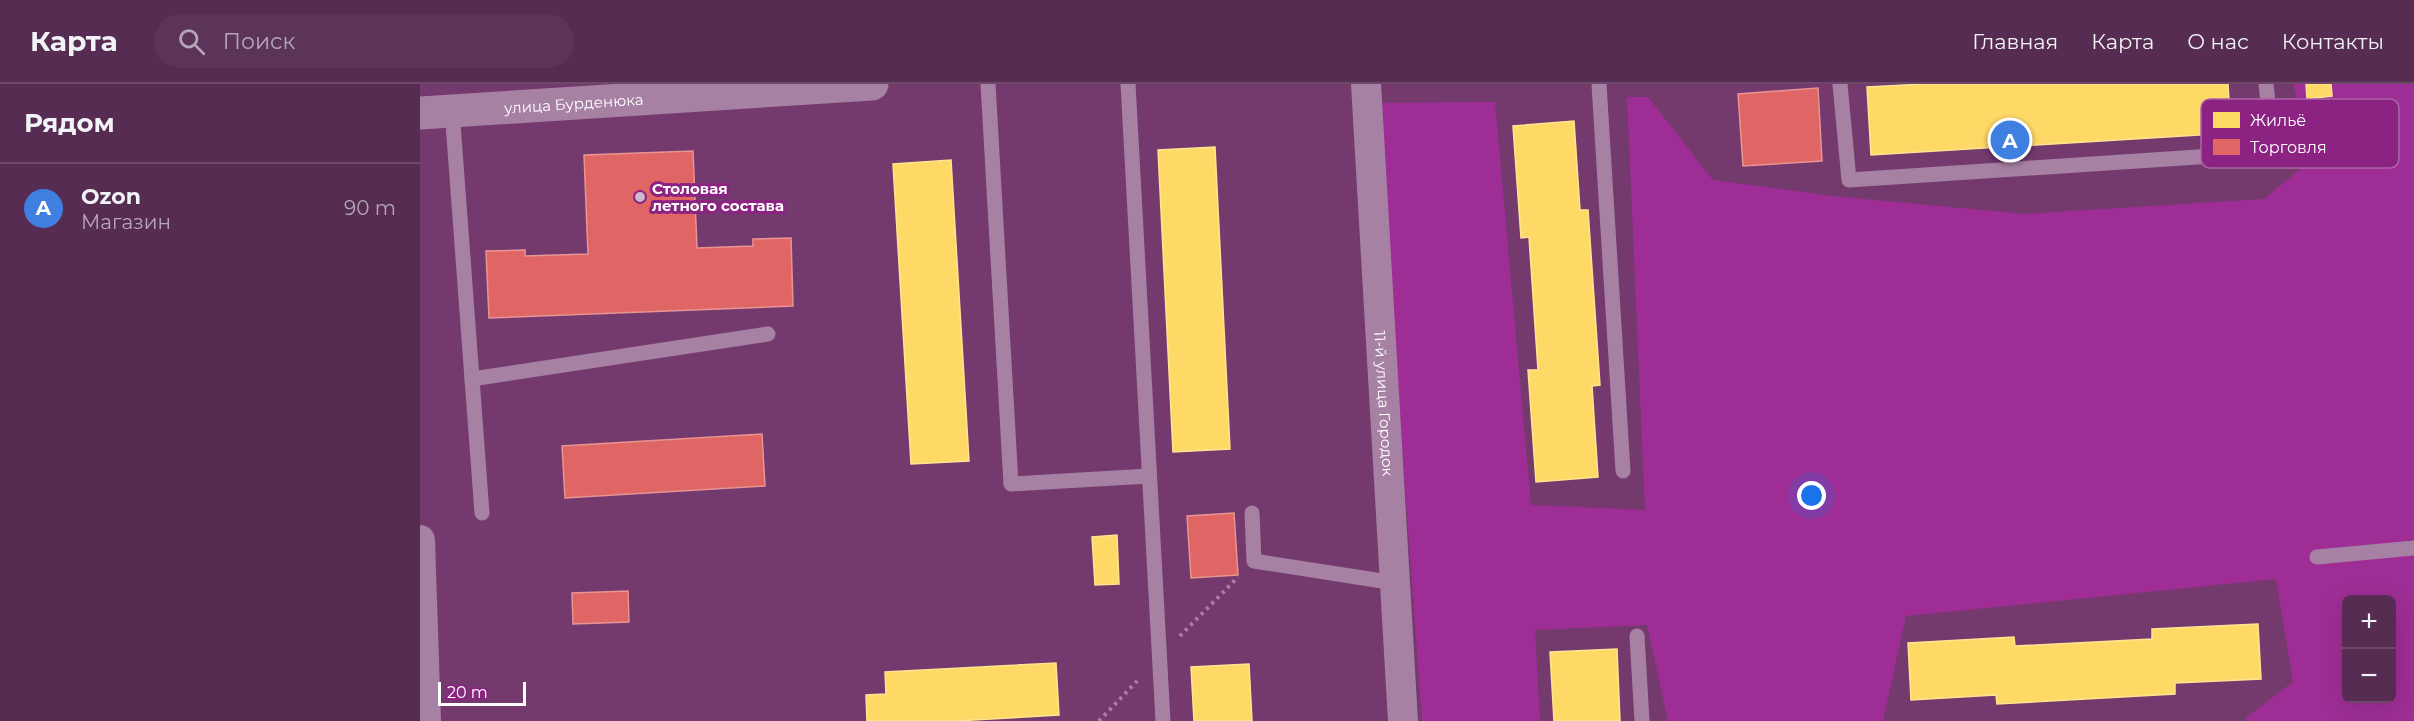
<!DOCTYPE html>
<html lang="ru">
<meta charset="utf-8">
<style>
:root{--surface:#572c52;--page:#5d3459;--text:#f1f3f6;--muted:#b6a7b8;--line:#6d4869;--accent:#e69b98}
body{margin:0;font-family:Montserrat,sans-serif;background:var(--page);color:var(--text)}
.controls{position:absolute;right:18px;bottom:18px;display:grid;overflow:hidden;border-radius:9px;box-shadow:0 6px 24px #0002}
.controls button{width:54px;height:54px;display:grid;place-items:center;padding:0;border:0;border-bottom:2px solid var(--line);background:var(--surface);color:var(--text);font:30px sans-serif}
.scale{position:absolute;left:18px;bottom:15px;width:88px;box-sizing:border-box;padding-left:6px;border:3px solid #fff;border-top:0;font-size:16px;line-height:21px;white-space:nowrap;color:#fff;-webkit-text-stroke:4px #8c2282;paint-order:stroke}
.you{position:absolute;left:1392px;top:412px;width:21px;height:21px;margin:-15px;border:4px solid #fff;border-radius:50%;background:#1a73e8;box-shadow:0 0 0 9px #1a73e833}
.badge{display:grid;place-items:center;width:39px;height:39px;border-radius:50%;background:var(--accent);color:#fff;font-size:20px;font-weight:700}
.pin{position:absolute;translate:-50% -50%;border:3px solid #fff;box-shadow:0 2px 6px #0006}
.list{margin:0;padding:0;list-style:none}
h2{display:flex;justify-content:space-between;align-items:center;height:78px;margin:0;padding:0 24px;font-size:26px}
h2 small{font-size:20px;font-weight:400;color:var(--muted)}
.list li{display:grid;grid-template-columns:39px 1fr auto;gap:18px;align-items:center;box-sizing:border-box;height:90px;padding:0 24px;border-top:2px solid var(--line)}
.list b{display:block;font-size:22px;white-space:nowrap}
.list p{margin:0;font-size:20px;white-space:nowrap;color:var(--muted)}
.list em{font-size:20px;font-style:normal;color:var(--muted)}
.icon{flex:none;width:33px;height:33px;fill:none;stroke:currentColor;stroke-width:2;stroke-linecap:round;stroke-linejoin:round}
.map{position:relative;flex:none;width:1994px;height:637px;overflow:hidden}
header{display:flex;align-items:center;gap:36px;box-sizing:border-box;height:84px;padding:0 30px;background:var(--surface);border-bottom:2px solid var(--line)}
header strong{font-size:28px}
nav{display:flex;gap:33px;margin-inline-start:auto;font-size:21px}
.search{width:420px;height:54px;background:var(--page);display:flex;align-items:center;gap:15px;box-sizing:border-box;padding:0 21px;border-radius:33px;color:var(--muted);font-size:22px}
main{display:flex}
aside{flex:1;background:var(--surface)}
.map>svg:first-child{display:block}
.green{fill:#9e2e95;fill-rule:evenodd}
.homes{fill:#ffd966;stroke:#ffe494;stroke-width:1.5}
.shops{fill:#e06666;stroke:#e99494;stroke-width:1.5}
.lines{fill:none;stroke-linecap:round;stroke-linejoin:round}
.path{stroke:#a781a4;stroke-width:4;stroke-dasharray:3 4.5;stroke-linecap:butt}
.service{stroke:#a781a4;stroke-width:15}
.minor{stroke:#a781a4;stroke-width:30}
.tertiary{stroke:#a781a4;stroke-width:33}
.poi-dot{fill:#cebacc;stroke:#8c2282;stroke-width:2}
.labels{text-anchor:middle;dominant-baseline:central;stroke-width:6;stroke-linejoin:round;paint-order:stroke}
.street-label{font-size:15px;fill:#fff;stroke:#8c2282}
.poi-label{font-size:15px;font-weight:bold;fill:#fff;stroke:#8c2282;text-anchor:start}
.key{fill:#8c2282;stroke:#ae64a8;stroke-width:1.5}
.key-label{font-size:16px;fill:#fff}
</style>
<header>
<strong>Карта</strong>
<div class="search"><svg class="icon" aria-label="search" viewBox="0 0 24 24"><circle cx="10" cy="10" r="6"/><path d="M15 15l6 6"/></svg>Поиск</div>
<nav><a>Главная</a><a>Карта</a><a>О нас</a><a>Контакты</a></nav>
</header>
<main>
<aside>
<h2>Рядом<small></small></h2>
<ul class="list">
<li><span class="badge" style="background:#3f7fe0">A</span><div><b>Ozon</b><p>Магазин</p></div><em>90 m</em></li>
</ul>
</aside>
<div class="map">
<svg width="1994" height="637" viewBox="0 0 1994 637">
<rect width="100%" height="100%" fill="#743a6e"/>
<!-- green -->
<path class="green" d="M1873,0h121v637h-167l-1,-3 47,-36 -17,-103 -370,37 -23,105h-215l-21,-96 -112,5 5,91h-118l-45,-618 118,-1 36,403 114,5 -18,-413h21l65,83 119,16 193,18 239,-15 51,-42zM1926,516h46v98h-46z"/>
<!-- homes -->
<g class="homes">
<path d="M1505,0h303l3,49 -360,22 -4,-68z"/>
<path d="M1886,0h25l1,12 -25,3z"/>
<path d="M1154,37l6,89h8l12,175 -8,1 6,91 -62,5 -8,-112h10l-9,-133 -8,1 -8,-112z"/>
<path d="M795,63l15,302 -57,3 -15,-302z"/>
<path d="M531,76l18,301 -58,3 -18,-300z"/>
<path d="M697,451l2,49 -24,1 -3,-48z"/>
<path d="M1838,540l3,55 -86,4v11l-178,10 -1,-9 -85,5 -3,-57 106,-6 1,9 137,-7v-10z"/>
<path d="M1197,565l3,72h-66l-4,-69z"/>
<path d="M636,579l3,52 -103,6h-89l-1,-26 20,-1 -1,-22z"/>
<path d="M829,580l3,57h-58l-3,-54z"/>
</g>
<!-- shops -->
<g class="shops">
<path d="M1398,4l4,73 -79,5 -5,-72z"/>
<path d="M273,67l4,97 56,-2v-7l38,-1 2,68 -304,12 -3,-67 39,-1v6l63,-2 -4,-99z"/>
<path d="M342,350l3,52 -200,12 -3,-52z"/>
<path d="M814,429l4,62 -47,3 -4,-62z"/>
<path d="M208,507l1,31 -56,2 -1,-31z"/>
</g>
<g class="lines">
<!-- path -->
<g class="path">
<path d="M760,552l58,-59"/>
<path d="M679,637l39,-41"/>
</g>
<!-- service -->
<g class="service">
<path d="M568,0l23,400 138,-8"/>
<path d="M708,0l35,637"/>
<path d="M1179,0l24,387"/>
<path d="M1420,0l9,96 424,-28 -7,-68"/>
<path d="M32,26l30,403"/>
<path d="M52,295l296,-45"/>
<path d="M832,429l2,48 141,22"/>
<path d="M1897,473l97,-9"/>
<path d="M1217,552l5,85"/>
</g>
<!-- minor -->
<g class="minor">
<path id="s1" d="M946,0l37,637"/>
<path d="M0,456l6,181"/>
</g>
<!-- tertiary -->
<path class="tertiary" id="s2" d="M0,29l452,-29"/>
</g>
<!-- markers -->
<circle class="poi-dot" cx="220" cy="113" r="6"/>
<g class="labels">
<!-- street labels -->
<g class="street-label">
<text stroke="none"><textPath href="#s2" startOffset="154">улица Бурденюка</textPath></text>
<text stroke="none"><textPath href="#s1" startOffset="320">11-й улица Городок</textPath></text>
</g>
<!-- poi labels -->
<g class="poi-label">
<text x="232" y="104">Столовая<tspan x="232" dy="17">летного состава</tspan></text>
</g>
</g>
<!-- legend -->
<rect x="1781" y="15" width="198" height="69" rx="9" class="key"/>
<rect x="1793" y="28" width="27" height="16" fill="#ffd966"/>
<rect x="1793" y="55" width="27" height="16" fill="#e06666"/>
<g class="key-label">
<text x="1830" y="42">Жильё</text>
<text x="1830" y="69">Торговля</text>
</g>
</svg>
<div class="controls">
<button>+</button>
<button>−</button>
</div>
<div class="scale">20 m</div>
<div class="you"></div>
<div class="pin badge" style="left:1590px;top:56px;background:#3f7fe0">A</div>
</div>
</main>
